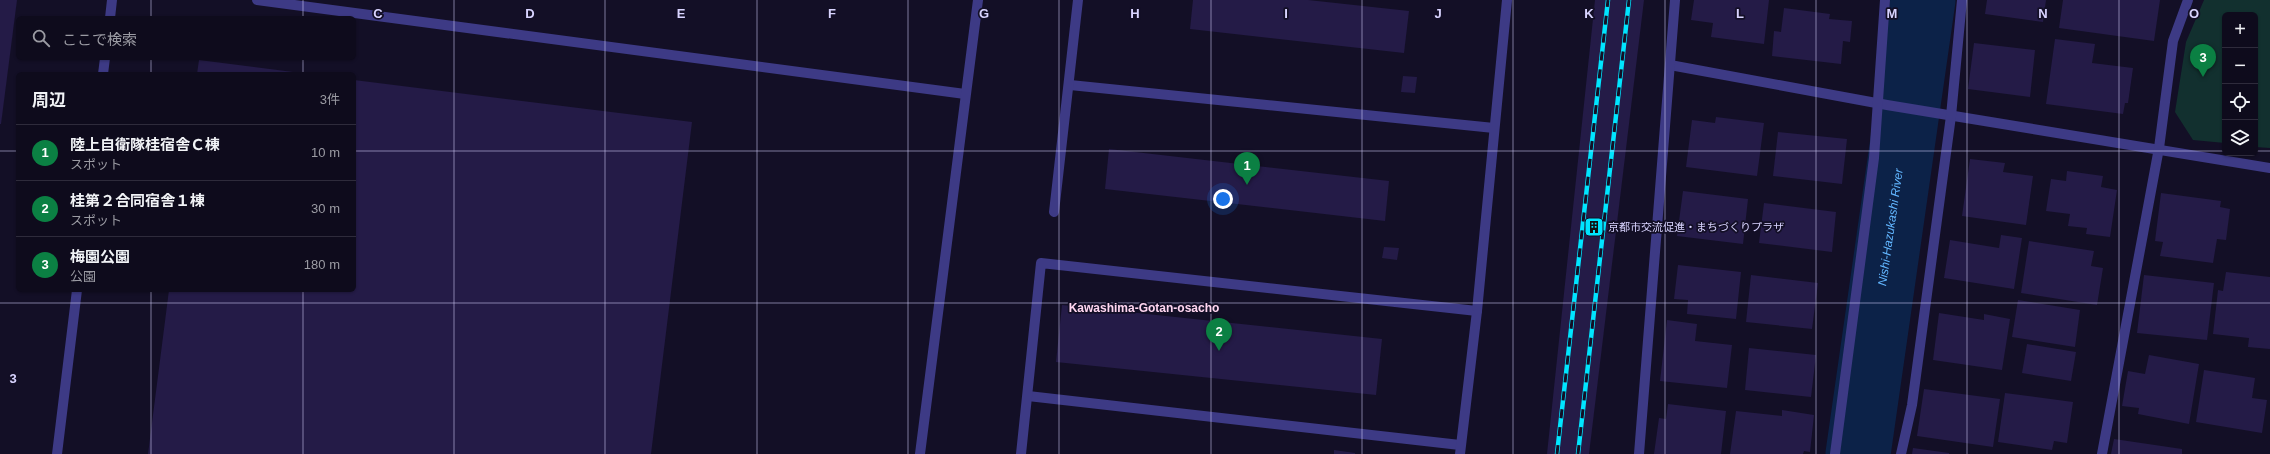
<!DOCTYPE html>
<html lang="ja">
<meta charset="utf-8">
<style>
:root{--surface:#0e0b1c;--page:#171425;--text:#f1f3f6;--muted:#9b9ba3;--line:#2e2b3b;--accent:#0b8043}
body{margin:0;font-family:Helvetica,"Noto Sans JP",sans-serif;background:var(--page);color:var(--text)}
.controls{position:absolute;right:12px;top:12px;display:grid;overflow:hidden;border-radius:6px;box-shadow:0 1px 3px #0004}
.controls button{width:36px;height:36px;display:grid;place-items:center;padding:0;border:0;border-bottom:1px solid var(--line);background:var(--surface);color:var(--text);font:20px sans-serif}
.you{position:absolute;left:1223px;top:199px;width:14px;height:14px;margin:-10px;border:3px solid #fff;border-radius:50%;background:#1a73e8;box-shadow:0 0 0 6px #1a73e833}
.badge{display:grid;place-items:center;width:26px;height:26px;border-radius:50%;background:var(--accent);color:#fff;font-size:13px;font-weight:700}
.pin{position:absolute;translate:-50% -33px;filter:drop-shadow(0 1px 2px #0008)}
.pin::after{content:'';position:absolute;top:21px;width:14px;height:12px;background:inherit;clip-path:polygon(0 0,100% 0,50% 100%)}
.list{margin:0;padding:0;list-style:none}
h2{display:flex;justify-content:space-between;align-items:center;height:52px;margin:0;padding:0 16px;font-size:17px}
h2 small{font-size:13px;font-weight:400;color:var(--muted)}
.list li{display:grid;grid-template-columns:26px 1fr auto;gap:12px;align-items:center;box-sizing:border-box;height:56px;padding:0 16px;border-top:1px solid var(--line)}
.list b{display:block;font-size:15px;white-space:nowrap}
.list p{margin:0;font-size:13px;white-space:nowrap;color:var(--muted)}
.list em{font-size:13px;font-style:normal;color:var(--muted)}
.icon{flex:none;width:22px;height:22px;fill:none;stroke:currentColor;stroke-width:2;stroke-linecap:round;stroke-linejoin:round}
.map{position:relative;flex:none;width:2270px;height:454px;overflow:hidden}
.search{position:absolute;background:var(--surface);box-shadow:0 1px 3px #0004;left:16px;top:16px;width:340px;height:44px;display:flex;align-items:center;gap:10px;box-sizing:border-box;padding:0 14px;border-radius:6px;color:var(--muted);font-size:15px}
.panel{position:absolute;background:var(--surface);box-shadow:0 1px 3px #0004;left:16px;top:72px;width:340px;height:220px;border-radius:6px}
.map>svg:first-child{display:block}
.green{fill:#12302f}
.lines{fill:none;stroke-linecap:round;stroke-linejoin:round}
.river{stroke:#0c2248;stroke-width:65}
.building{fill:#241b47}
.minor{stroke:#3d3a85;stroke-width:10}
.rail-casing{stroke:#00e5ff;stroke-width:4.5}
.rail{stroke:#130f26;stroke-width:3;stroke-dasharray:9;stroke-linecap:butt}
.grid{fill:none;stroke:#d9d4ff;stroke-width:1;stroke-opacity:0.55}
.labels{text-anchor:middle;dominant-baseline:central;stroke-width:3.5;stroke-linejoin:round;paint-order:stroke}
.poi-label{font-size:11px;fill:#d9d4ff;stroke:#130f26;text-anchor:start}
.water-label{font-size:12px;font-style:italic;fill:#62b6ff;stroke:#130f26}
.neighbourhood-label{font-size:12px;font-weight:bold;fill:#ffd6f0;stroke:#130f26}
.grid-label{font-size:13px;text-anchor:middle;font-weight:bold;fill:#d9d4ff;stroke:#130f26;stroke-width:3.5;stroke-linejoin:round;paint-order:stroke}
</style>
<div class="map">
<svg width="2270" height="454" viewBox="0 0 2270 454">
<rect width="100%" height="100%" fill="#130f26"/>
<!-- green -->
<path class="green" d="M2204,0h66v148l-15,-1v-132h-30v128l-32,-3 -18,-28 11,-70z"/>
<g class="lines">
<!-- river -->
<path class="river" id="s1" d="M1858,454l65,-454"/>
</g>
<!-- building -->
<g class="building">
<path d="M0,0h17l-16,124h-1z"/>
<path d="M1193,0h115l101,11 -5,42 -214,-24z"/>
<path d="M1595,0h49l-55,454h-42z"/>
<path d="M1694,0h75l-5,44 -53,-7 2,-14 -22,-3z"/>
<path d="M1987,0h59l-3,22 -58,-8z"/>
<path d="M2063,0h97l-6,41 -95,-13z"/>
<path d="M1784,8l46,6 -1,5 23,2 -2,21 -7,-1 -2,23 -69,-8 2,-25 7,1z"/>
<path d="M2055,39l40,5 -3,19 41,5 -5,35h-3l-2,11 -77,-10z"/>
<path d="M1974,43l61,7 -5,47 -62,-8z"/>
<path d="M199,60l102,13v1h-104z"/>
<path d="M1403,76l14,1 -2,16 -14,-1z"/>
<path d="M354,80l338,42 -41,332h-503l21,-164h185z"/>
<path d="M1716,117l48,6 -7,53 -71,-9 6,-47 23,3z"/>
<path d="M1778,132l69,7 -5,45 -69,-8z"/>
<path d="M1109,149l280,32 -4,40 -280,-32z"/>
<path d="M1970,159l35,4 -2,9 30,4 -7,49 -64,-9z"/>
<path d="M2067,171l36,5 -2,11 16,3 -7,47 -24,-3 1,-6 -19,-2 2,-12 -24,-3 5,-32 15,2z"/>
<path d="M1683,191l65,8 -5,45 -66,-8z"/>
<path d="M2161,193l60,8 -1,6 10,2 -4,31 -9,-1 -4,24 -53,-7 3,-14 -8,-1z"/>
<path d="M1764,203l72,9 -4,40 -73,-9z"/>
<path d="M2001,235l21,3 -8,51 -70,-11 6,-38 49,8z"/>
<path d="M2029,241l65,10 -3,15 12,2 -6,37 -76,-12z"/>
<path d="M1384,247l15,1 -2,12 -15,-2z"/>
<path d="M1678,265l63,7 -5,47 -49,-5 1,-14 -14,-1z"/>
<path d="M2226,272l44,5v72l-22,-2 1,-9 -36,-4 5,-44 5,1z"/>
<path d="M1751,275l67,8 -6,46 -66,-7z"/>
<path d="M2144,275l70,8 -7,57 -70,-7z"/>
<path d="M2018,300l62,10 -5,37 -63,-10z"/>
<path d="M1062,305l320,34 -6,56 -320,-33z"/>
<path d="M1939,313l45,7v-6l26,5 -8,51 -69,-10z"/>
<path d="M1667,320l30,4 -2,17 37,4 -5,43 -67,-7z"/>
<path d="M2027,344l49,8 -5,29 -49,-8z"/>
<path d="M1749,348l67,7 -5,42 -66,-7z"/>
<path d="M2149,355l50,9 -10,60 -51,-10 1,-6 -17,-2 6,-35 17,3z"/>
<path d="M2204,370l51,8 -3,20 15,2 -5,33 -66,-11z"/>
<path d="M1924,389l76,10 -7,48 -76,-11z"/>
<path d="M2005,393l68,9 -6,41 -13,-2 -2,9 -54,-8z"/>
<path d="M1668,404l58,7 -5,43h-67l5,-36 7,1z"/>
<path d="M1782,410l32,5 -4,37 -6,-1 -1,3h-73l6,-43 46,5z"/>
<path d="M2114,439l68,10v5h-71z"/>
<path d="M1913,448l36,5v1h-37z"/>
<path d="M1334,450l21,3v1h-21z"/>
</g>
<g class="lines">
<!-- minor -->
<g class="minor">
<path d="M257,0l708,94"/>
<path d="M110,18l2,-18"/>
<path d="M1670,65l217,40 383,63"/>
<path d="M103,74l2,-16"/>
<path d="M1070,85l424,43"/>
<path d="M1054,212l24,-212"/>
<path d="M1028,396l432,49"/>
<path d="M57,454l20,-164"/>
<path d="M920,454l58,-454"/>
<path d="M1021,454l20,-191 436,48"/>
<path d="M1460,454l17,-143 30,-311"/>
<path d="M1639,454l36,-454"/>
<path d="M1835,454l39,-296 11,-158"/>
<path d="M1901,454l11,-49 39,-289 11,-116"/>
<path d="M2102,454l57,-306 14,-107 15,-41"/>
</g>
<!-- rail casing -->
<g class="rail-casing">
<g id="rail">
<path d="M1557,454l51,-454"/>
<path d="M1578,454l51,-454"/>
</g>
</g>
<!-- rail -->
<use href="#rail" class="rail"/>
</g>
<!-- grid -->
<path class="grid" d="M151,0v18M303,0v18M454,0v454M605,0v454M757,0v454M908,0v454M1059,0v454M1211,0v454M1362,0v454M1513,0v454M1665,0v454M1816,0v454M1967,0v454M2119,0v454M151,58v16M303,58v16M0,151h18M354,151h1871M2255,151h15M151,290v164M303,290v164M0,303h2270"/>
<!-- icons -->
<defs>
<g id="building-square" transform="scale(1)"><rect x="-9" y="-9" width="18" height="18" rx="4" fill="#00e5ff" stroke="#130f26"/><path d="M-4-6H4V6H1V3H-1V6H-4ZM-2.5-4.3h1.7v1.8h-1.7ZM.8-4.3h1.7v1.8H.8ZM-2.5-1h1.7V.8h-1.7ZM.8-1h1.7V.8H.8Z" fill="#111"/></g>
</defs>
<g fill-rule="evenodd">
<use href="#building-square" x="1594" y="227"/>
</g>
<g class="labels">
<!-- poi labels -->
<g class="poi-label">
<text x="1608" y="227">京都市交流促進・まちづくりプラザ</text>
</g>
<!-- water labels -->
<g class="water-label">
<text stroke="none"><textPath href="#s1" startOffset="229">Nishi-Hazukashi River</textPath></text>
</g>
<!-- neighbourhood labels -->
<g class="neighbourhood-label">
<text x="1144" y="308">Kawashima-Gotan-osacho</text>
</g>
</g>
<g class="grid-label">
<text x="378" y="18">C</text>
<text x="530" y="18">D</text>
<text x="681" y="18">E</text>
<text x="832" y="18">F</text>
<text x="984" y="18">G</text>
<text x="1135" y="18">H</text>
<text x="1286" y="18">I</text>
<text x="1438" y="18">J</text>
<text x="1589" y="18">K</text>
<text x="1740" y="18">L</text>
<text x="1892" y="18">M</text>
<text x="2043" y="18">N</text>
<text x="2194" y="18">O</text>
<text x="13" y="383">3</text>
</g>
</svg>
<div class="controls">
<button>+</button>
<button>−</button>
<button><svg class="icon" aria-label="locate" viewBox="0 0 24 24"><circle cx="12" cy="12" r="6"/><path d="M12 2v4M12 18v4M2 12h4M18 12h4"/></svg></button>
<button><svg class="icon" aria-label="layers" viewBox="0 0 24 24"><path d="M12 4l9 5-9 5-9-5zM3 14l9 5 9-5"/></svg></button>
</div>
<div class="you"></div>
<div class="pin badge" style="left:1247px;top:185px">1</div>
<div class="pin badge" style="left:1219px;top:351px">2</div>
<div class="pin badge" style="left:2203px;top:77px">3</div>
<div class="search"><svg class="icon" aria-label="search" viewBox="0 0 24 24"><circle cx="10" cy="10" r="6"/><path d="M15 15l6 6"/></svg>ここで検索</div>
<section class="panel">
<h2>周辺<small>3件</small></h2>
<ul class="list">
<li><span class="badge">1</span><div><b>陸上自衛隊桂宿舎Ｃ棟</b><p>スポット</p></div><em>10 m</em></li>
<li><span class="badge">2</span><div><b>桂第２合同宿舎１棟</b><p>スポット</p></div><em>30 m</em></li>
<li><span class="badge">3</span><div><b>梅園公園</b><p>公園</p></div><em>180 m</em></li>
</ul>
</section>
</div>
